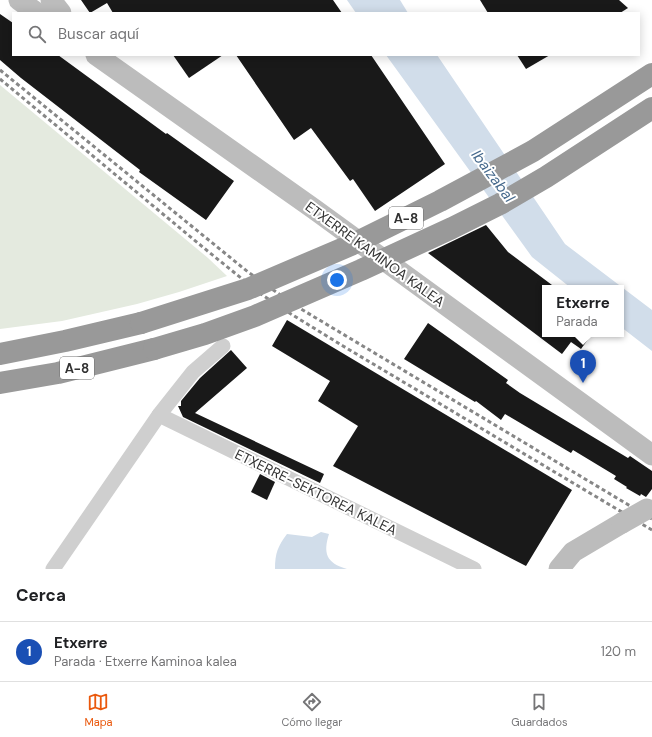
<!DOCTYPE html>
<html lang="es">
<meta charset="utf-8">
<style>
:root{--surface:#fff;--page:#f6f6f6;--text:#202124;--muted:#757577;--line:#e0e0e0;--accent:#ea580c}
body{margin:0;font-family:"DM Sans",sans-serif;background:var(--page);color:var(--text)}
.you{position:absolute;left:337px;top:280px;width:14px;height:14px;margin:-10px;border:3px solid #fff;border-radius:50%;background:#1a73e8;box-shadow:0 0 0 6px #1a73e833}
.badge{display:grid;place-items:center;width:26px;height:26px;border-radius:50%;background:var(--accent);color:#fff;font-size:13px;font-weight:700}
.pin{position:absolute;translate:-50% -33px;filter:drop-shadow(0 1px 2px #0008)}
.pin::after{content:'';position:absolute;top:21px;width:14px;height:12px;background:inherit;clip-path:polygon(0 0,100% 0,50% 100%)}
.popup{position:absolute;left:542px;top:285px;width:82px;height:52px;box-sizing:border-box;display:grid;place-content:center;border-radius:0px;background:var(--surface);filter:drop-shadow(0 1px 3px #0005);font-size:13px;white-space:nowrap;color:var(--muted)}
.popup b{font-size:15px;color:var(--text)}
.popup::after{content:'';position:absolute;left:50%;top:100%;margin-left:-8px;border:8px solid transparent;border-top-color:var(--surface)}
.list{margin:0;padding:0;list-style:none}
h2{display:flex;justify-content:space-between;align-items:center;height:52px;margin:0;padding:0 16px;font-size:17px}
h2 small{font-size:13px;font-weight:400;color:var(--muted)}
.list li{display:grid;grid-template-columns:26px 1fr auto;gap:12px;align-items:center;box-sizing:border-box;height:60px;padding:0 16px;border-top:1px solid var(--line)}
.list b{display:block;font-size:15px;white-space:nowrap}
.list p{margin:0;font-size:13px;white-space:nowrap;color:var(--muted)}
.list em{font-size:13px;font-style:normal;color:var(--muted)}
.icon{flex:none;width:22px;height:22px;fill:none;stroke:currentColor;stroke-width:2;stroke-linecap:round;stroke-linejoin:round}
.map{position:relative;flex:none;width:652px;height:569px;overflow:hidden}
.search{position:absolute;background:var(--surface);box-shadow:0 2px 10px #0003;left:12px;right:12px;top:12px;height:44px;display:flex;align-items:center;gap:10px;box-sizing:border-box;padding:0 14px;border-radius:0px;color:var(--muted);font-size:15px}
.sheet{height:112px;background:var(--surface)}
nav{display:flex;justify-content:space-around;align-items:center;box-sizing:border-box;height:56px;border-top:1px solid var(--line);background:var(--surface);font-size:11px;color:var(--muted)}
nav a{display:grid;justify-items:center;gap:2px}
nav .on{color:var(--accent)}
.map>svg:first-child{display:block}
.green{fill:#e4eadf}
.water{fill:#d1ddea}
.building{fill:#191919}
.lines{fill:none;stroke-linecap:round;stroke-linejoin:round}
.street{stroke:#cfcfcf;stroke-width:15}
.secondary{stroke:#bcbcbc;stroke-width:21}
.highway{stroke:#999;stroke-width:22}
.rail{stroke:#878787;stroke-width:3;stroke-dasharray:4 3;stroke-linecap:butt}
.secondary-bridge{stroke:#bcbcbc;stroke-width:21}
.highway-bridge{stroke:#999;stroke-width:22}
.labels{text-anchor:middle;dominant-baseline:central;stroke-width:4;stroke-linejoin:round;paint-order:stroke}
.shield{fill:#fff;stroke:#707070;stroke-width:1}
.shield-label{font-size:13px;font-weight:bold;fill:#323232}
.street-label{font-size:14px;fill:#323232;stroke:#fff}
.water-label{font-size:15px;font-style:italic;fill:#476a8d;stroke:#fff}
</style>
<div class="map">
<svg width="652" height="569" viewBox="0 0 652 569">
<rect width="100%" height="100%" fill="#fff"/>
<!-- green -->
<path class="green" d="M0,85l208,173 19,18 -48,16 -42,12 -75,17 -62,8z"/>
<!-- water -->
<g class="water">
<path d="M347,0h53l8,13h-52z"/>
<path d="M386,55h51l128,189 87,66v41l-31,-24v-39h-50l-39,-31z"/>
<path d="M321,532l8,2c-6,19 -3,29 18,35h-72c0,-16 3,-23 12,-35l25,3z"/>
</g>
<!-- building -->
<g class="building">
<path d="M81,0h252l9,13h-229l-6,-10 -17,10z"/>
<path d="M480,0h139l9,8 -8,5h-132z"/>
<path d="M0,14l13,9v32h45l108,79 1,-1 67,48 -28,39 -67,-48 1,-2 -119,-92 -21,-18z"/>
<path d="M173,55h50l-34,23z"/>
<path d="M236,55h135l74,109 -70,47 -22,-32 -3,2 -39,-53 -17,12z"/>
<path d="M517,55h33l-24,14z"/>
<path d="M486,225l22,27 48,36h-11v46h47l-11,15 -10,-7 -9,12 -134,-101z"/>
<path d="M287,320l285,170 -46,76 -193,-100 25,-40 -40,-25 12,-20 -58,-35z"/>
<path d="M428,323l80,57 -2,3 14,10 108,65 2,-2 22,15v18l-6,8 -5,-3 -1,2 -14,-8 1,-1 -13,-8 2,-3 -43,-26 -2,3 -66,-39 -4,6 -25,-19 -1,1 -71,-43z"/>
<path d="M231,350l16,18 -52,45 129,61 -4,9 -137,-66 -5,-11h3v-5l19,-23z"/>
<path d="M260,474l15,8 -8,18 -16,-8z"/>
</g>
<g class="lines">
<!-- street -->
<g class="street">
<path d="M159,415l315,154"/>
<path d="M53,569l106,-154 34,-43 30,-26"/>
</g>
<!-- secondary -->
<g class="secondary">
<path d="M19,0l18,13"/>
<path d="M51,0l10,13"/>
<path d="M96,55l218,154 338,246"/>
<path d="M559,569l14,-17 49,-29"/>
</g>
<!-- highway -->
<g class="highway">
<path d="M0,354l65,-13 76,-18"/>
<path d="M0,383l58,-10 96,-24"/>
</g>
<!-- rail -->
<g class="rail">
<path d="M0,70l248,202 48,34 356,213"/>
<path d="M0,79l210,174 51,41 30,20 52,32 309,184"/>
</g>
<!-- secondary-bridge -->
<path class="secondary-bridge" d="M622,523l25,-14"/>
<!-- highway-bridge -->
<g class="highway-bridge">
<path d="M141,323l107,-34 103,-44 89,-44 93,-50 119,-77"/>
<path d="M154,349l51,-15 50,-18 106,-46 91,-42 48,-24 46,-27 106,-69"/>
</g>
</g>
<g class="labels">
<!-- shield labels -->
<g class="shield">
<rect x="389" y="207" width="34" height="22" rx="3"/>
<rect x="60" y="357" width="34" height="22" rx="3"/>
</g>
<g class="shield-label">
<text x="406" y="218">A-8</text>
<text x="77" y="368">A-8</text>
</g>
<!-- street labels -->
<g class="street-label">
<text transform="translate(375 254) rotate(36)">ETXERRE KAMINOA KALEA</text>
<text transform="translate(316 492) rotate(26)">ETXERRE-SEKTOREA KALEA</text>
</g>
<!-- water labels -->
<g class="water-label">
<text transform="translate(493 176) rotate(53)">Ibaizabal</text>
</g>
</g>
</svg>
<div class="you"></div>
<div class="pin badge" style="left:583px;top:383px;background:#1a4fb4">1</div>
<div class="popup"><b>Etxerre</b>Parada</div>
<div class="search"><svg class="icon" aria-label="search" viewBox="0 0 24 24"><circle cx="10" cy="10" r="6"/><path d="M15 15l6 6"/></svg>Buscar aquí</div>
</div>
<section class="sheet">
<h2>Cerca<small></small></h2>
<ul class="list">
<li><span class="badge" style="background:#1a4fb4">1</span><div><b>Etxerre</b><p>Parada · Etxerre Kaminoa kalea</p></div><em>120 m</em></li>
</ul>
</section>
<nav>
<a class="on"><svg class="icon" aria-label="map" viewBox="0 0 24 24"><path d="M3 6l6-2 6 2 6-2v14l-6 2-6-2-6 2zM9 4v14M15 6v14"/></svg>Mapa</a>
<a><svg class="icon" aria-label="directions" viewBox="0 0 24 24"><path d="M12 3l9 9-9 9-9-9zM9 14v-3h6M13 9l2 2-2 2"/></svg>Cómo llegar</a>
<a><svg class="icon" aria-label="saved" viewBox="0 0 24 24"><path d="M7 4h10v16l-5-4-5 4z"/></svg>Guardados</a>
</nav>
